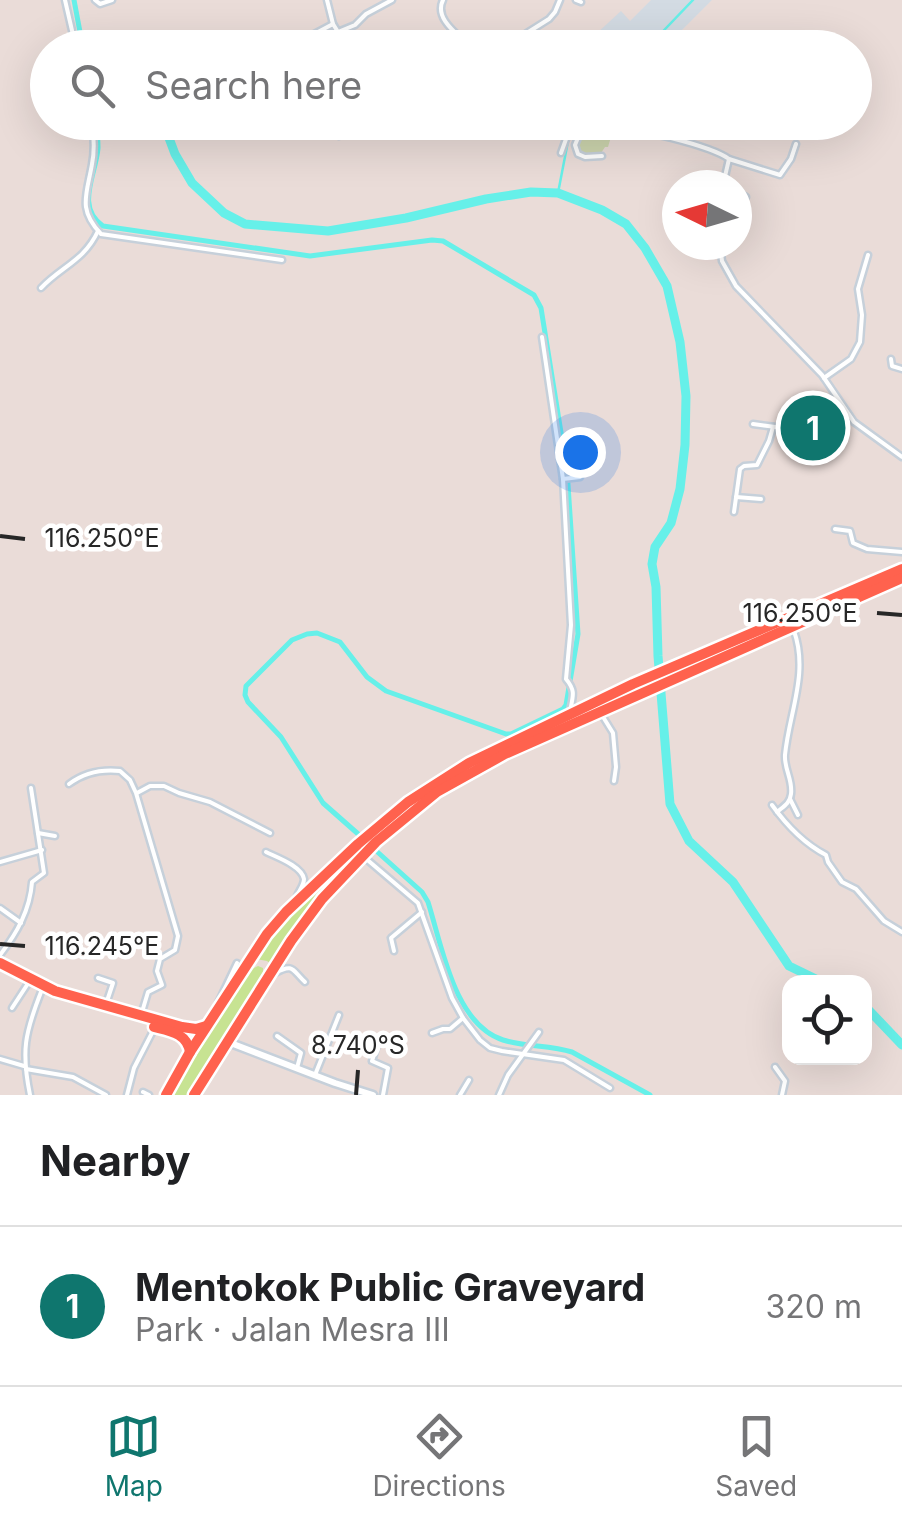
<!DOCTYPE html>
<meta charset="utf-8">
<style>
:root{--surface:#fff;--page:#f2f2f2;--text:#202124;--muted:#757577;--line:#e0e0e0;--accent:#0f766e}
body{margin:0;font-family:Inter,sans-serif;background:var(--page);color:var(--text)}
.controls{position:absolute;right:30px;bottom:30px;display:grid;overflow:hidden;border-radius:20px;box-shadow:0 10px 40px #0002}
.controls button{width:90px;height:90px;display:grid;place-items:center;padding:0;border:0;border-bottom:2px solid var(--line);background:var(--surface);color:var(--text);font:50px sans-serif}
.compass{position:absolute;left:662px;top:170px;width:90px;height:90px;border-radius:50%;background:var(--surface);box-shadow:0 10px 40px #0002;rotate:275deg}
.you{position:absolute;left:580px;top:452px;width:35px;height:35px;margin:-25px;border:8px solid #fff;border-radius:50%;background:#1a73e8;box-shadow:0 0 0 15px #1a73e833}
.badge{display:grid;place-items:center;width:65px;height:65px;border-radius:50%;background:var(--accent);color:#fff;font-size:32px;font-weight:700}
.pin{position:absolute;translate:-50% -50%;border:5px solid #fff;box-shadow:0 2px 10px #0006}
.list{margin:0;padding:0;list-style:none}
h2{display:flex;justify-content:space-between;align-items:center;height:130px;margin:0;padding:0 40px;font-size:42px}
h2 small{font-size:32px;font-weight:400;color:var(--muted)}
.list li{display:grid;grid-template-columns:65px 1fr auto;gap:30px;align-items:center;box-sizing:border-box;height:160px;padding:0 40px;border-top:2px solid var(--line)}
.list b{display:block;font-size:38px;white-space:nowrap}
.list p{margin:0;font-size:32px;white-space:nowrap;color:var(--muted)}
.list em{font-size:32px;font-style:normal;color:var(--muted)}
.icon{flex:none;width:55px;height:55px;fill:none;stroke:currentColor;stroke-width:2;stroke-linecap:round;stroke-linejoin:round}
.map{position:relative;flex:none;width:902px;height:1095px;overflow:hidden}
.search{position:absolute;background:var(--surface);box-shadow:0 10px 40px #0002;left:30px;right:30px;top:30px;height:110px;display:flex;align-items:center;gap:25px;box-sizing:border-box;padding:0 35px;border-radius:55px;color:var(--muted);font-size:38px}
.sheet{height:290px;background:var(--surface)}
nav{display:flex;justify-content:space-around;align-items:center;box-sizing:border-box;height:140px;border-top:2px solid var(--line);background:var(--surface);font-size:28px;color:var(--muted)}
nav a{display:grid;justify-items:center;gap:5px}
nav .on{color:var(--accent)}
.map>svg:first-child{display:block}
.airport{fill:#d3dbe3}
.green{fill:#c7e392}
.cemetery{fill:#cdd5ae}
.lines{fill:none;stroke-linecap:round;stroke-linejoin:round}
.stream{stroke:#66f0e9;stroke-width:2.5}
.canal{stroke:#66f0e9;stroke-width:5}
.river{stroke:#66f0e9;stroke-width:9}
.street-casing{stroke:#c6d0da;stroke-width:9}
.secondary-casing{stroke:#c6d0da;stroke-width:11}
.highway-casing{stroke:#fff;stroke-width:15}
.street{stroke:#fff;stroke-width:4}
.secondary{stroke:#fff;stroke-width:6}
.highway{stroke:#ff624e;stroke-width:10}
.ticks{fill:none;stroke:#272727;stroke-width:4}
.ticks-label{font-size:25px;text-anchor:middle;fill:#272727;stroke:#fff;stroke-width:9;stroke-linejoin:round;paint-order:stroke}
</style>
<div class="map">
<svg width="902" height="1095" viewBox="0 0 902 1095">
<rect width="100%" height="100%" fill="#eadcd8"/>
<!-- airport -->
<path class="airport" d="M651,0h61l-47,47h-83l39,-36 9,10z"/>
<!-- green -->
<g class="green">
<path d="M362,848l2,2 -93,114 -4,-3 -11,-2 21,-28z"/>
<path d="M258,966l5,2v10l-72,117h-19l76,-124z"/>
</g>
<!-- cemetery -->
<path class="cemetery" d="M597,129l16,1 -5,17h-3l-6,9 -13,-1 -11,-5 8,-19z"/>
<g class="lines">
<!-- stream -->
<g class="stream">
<path d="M647,48l46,-48"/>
<path d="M558,193l11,-57 7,-14"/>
</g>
<!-- canal -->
<g class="canal">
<path d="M74,0l9,48"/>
<path d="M97,122c0,9 1,18 1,26 -2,27 -23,59 5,78l207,30 122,-16 11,1 91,54 7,13 26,162 11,164 -12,71 -3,4 -52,25h-5l-120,-43 -19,-14 -27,-35 -23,-9 -10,1 -15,6 -46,46 -1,9 3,7 33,35 42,66 42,37"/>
<path d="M373,848l49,44 6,10c14,44 26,122 75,138 22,7 47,5 69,12l78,43"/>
</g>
<!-- river -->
<g class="river">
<path d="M163,122l12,32 17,29 32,30 21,11 83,7 78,-13 80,-19 45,-7 27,1 44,17 24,14 19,24 22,38 13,56 6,54 -1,49 -5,44 -9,34 -16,24 -3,17 4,23 2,69 12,148 19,37 44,41 56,84 33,16"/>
<path d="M864,1005l38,40"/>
</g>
<!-- street casing -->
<g class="street-casing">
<g id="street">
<path d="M65,0l11,48"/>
<path d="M95,0l5,4 12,-4"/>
<path d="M327,0l6,24"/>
<path d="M443,0c-8,16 9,30 20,40v8"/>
<path d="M576,0l5,2"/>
<path d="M463,40l14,-4 4,1"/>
<path d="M301,41l32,-17 5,8 17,-7 11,-11 26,-14"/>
<path d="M509,48l2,-8 11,-4 27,-17 6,-7 5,-12"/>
<path d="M92,122c2,15 3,28 0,42 -5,30 -15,45 9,70l181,26"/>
<path d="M460,122v5l33,6"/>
<path d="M562,122c14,11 30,2 46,4 26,2 102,19 121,33l-6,26"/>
<path d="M582,128l-7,17 3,9 7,3 17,-1"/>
<path d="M339,136l3,-14"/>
<path d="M561,153l9,-25"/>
<path d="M729,159l51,16 11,-16 5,-15"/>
<path d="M737,192l9,5"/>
<path d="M720,245l2,16 14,25 86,89 32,47 48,35"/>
<path d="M706,247l15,2"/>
<path d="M41,288c21,-22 43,-27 57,-57"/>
<path d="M542,337l21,142 8,146 -5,54c10,12 7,17 4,32"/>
<path d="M891,359l1,7 10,3"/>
<path d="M824,378l27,-19 9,-17 2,-27 -4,-26 10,-34"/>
<path d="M753,424l38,5 28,12 14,-4 16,-21"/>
<path d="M563,479l17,-2"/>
<path d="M736,497l25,2"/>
<path d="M734,512l6,-43 4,-3 13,-1 12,-24 4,-14"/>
<path d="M835,529l15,2 3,12 14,6 35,3"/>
<path d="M600,712l13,21 3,34 -2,14"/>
<path d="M69,784c16,-12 32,-15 51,-13l10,9 6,13 42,143 -3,14 -15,9 -3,12 5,14 -14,7 -6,20"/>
<path d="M137,793l13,-7h14l15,7 31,9 60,31"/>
<path d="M790,799l8,16"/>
<path d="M772,805c15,21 31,38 54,50l2,7 14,20 14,7 28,32 18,11"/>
<path d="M777,812c7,-6 13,-9 14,-18 2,-14 -7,-25 -6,-39 4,-42 24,-82 9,-124"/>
<path d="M38,833l17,3"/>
<path d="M266,852c10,5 36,14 38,27 0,6 -5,12 -7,17"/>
<path d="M364,857l54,46 34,95 11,20 17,22 10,8 12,3 62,9 46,28"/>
<path d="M0,862l42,-12"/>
<path d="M0,908l21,15"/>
<path d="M394,951l-3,-13 31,-26"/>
<path d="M0,955c17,-22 30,-45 32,-73l12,-9 -13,-85"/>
<path d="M275,973c19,-10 17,-3 30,9"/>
<path d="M98,978l15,5 -6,18"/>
<path d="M218,1003l19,-40"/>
<path d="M12,1008l15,-23"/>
<path d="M432,1033l11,-4h7l13,-11"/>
<path d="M277,1036l24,17 -4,15"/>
<path d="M378,1042l-6,19 16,7 -5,27"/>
<path d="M0,1059l24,7"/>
<path d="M775,1067l10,14 -3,14"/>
<path d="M26,1069l47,8 33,18"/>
<path d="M315,1075l24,-60"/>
<path d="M143,1092l6,3"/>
<path d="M30,1095c-9,-44 -5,-62 11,-103"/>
<path d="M127,1095l7,-27 19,-37"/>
<path d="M460,1095l9,-15"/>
<path d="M499,1095l9,-20 31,-43"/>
</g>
</g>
<!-- secondary casing -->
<g class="secondary-casing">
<path id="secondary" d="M228,1042l107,41 38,12"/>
</g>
<!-- highway casing -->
<g class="highway-casing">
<g id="highway">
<path d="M0,963l55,28 127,36 14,2 10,-3"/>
<path d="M154,1027c16,4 33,6 36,25"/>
<path d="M166,1095l24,-43 77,-118 19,-22 72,-68 50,-42 61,-39 164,-79 269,-115"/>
<path d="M194,1095l97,-154 31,-42 54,-57 61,-50 68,-38 397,-176"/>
</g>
</g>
<!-- street -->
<use href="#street" class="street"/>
<!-- secondary -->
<use href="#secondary" class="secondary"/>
<!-- highway -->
<use href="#highway" class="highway"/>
</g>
<!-- ticks -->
<path class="ticks" d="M0,536l25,3M877,613l25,2M0,944l25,2M356,1095l2,-25"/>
<g class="ticks-label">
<text x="102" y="547">116.250°E</text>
<text x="800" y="622">116.250°E</text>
<text x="102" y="955">116.245°E</text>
<text x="358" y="1054">8.740°S</text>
</g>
</svg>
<div class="controls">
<button><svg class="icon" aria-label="locate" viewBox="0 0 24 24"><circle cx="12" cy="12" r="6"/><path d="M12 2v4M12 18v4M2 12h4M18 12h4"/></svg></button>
</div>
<svg class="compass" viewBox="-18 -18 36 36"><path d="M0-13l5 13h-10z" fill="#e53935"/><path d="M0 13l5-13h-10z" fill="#757577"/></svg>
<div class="you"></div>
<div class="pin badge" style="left:813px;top:428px">1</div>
<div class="search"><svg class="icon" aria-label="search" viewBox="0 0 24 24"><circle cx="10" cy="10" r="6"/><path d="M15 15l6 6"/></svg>Search here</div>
</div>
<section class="sheet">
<h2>Nearby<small></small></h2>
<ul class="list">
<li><span class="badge">1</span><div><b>Mentokok Public Graveyard</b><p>Park · Jalan Mesra III</p></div><em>320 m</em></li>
</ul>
</section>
<nav>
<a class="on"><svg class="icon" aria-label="map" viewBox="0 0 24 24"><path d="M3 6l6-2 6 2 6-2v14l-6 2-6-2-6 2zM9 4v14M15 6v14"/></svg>Map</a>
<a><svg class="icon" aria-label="directions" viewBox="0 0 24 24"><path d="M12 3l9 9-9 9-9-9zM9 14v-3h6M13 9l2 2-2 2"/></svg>Directions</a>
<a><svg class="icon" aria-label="saved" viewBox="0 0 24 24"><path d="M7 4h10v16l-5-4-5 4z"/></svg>Saved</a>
</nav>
